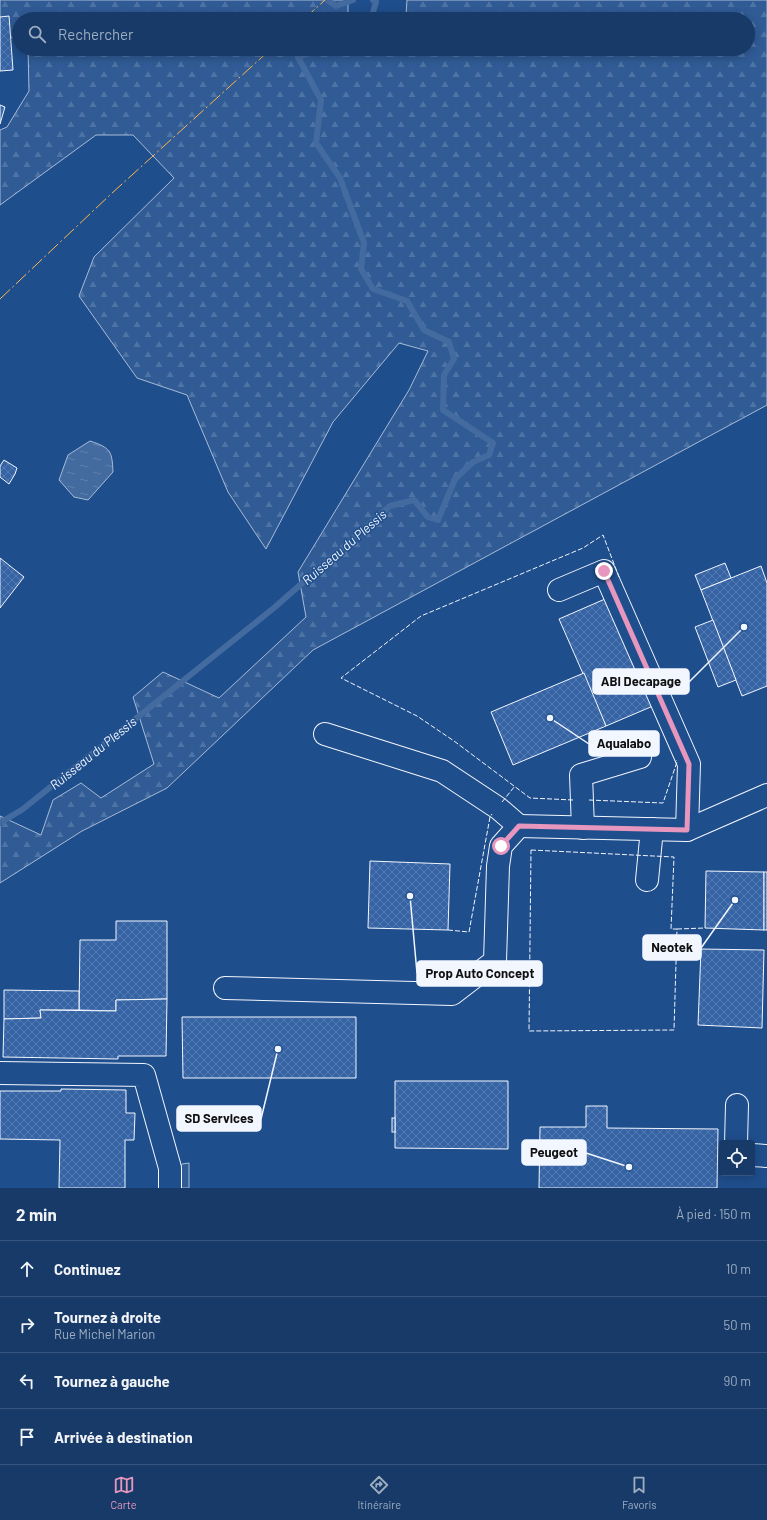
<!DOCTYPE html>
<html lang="fr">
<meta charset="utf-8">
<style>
:root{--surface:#173a69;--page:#20416f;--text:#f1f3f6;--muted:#9eadc0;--line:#36547d;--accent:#e797bd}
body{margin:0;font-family:Barlow,sans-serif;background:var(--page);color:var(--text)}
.controls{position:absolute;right:12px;bottom:12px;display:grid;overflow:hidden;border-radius:4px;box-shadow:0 2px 10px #0003}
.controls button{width:36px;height:36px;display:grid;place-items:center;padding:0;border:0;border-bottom:1px solid var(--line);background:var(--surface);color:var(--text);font:20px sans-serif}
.stop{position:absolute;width:12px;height:12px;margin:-9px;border:3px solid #e797bd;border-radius:50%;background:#fff}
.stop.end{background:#e797bd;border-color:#fff;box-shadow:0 1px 4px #0008}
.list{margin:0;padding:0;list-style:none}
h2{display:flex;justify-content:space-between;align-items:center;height:52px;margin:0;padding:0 16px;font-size:17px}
h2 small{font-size:13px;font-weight:400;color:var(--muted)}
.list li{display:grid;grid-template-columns:26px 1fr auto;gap:12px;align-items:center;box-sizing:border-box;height:56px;padding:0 16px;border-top:1px solid var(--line)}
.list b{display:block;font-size:15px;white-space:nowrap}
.list p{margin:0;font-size:13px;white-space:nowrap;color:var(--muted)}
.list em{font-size:13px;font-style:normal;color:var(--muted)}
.icon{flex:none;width:22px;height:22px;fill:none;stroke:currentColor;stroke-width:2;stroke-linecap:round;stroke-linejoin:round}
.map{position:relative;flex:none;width:767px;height:1188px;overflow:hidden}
.search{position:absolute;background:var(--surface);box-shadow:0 2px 10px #0003;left:12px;right:12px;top:12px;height:44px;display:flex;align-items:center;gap:10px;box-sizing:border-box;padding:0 14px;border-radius:22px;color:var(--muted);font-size:15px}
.sheet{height:276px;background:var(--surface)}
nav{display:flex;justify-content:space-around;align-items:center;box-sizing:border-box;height:56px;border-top:1px solid var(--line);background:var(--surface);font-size:11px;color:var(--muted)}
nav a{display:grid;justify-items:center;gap:2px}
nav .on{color:var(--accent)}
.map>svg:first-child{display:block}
.grass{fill:#305b95;stroke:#a8bbd7}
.forest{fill:url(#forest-firs);stroke:#a8bbd7}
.water{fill:url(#water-ripples);stroke:#a8bbd7}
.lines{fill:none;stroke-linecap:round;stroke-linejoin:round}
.stream{stroke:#446ba0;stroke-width:6}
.building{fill:url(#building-cross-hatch);stroke:#f2f6ff}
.minor-casing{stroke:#f2f6ff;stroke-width:24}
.minor{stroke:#1f4e8c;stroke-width:22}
.fence{stroke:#f2f6ff;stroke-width:1;stroke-dasharray:5 2;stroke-linecap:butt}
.power{stroke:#ffb74d;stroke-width:1;stroke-dasharray:14 3 2 3;stroke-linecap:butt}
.route{stroke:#e797bd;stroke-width:5}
.labels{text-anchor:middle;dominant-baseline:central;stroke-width:3;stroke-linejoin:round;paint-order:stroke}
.water-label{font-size:13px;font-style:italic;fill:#f2f6ff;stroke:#1f4e8c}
.leader{fill:none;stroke:#f2f6ff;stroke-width:1.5}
.callout-dot{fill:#f2f6ff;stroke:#1f4e8c;stroke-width:1.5}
.callout{fill:#f2f6ff;stroke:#f2f6ff;stroke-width:1.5}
.callout-label{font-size:13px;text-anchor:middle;font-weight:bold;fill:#111}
</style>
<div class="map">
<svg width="767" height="1188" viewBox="0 0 767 1188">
<defs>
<pattern id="forest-firs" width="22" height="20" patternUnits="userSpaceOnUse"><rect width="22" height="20" fill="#305b95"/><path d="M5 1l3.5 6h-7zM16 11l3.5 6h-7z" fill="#4e73a5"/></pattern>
<pattern id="water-ripples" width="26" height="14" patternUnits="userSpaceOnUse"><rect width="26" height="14" fill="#446ba0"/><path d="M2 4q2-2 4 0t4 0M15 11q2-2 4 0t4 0" fill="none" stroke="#5f81ae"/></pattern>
<pattern id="building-cross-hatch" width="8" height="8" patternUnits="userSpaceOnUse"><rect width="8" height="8" fill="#3563a3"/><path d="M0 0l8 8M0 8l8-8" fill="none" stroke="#537ab1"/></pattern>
</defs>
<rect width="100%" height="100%" fill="#1f4e8c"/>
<!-- grass -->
<path class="grass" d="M189,1163v25h-10v-20l3,-4z"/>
<!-- forest -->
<g class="forest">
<path d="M0,0h348v17l1,2h-330v23l-19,-12z"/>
<path d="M407,0h360v405l-454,245 -146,138 -85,43 -82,52v-67l41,19 12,-35 28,-17 20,15 53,-34 -21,-67 30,-25 56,26 87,-81 -8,-45 111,-182 19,-39 -29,-8 -66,79 -67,127 -38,-57 -41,-97 -50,-17 -58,-82 15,-39 80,-79 -41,-43h-37l-96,70v-75l7,-3 22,-36 -1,-42h720v-30h-347l5,-4z"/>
</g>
<!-- water -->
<path class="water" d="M90,441c21,7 22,10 23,31l-25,28 -14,-3 -15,-17 9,-25z"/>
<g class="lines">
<!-- stream -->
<g class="stream">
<path d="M327,0l9,6 17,-6"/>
<path d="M371,19l5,-17 -3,-2"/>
<path d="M0,823l23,-14 252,-202 115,-101 24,-6 14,17 10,3 17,-41 18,-17 16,-7 4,-12 -50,-33 1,-35 10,-16 -5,-17 -25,-12 -17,-29 -34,-12 -12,-20 3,-26 -24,-65 -24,-35 5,-43 -23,-43 26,-8"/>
</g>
</g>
<!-- building -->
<g class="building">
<path d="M9,16l4,54 -13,1v-54z"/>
<path d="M0,105l5,2 -5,17z"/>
<path d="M4,460l13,8 -2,6 -6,10 -9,-7v-11z"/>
<path d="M0,558l24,19 -24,31z"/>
<path d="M725,563l6,15 -30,12 -6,-15z"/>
<path d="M761,566l6,17v103l-25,10 -41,-106z"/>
<path d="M605,599l48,107 -47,20 -47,-107z"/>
<path d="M713,620l23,60 -18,7 -23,-60z"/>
<path d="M584,673l22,53 -93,39 -22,-53z"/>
<path d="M370,861l80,3 -2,66 -80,-2z"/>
<path d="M706,871l58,1v58l-59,-2z"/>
<rect x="764" y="872" width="3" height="58"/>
<path d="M116,921h51v78l-51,1v11l-37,-1 1,-70h36z"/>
<path d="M701,949l63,1 -2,78 -64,-3z"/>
<path d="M4,990l75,1v19h-39l1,8 -37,1z"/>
<path d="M167,999l-1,57h-48v3l-115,-2 1,-38 37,-1 -1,-8 76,1v-11z"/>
<path d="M182,1017h174v61h-173z"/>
<path d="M395,1081h113v68l-113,-1z"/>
<path d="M61,1089l65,1v23h9l-1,27h-9v48h-66l1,-48 -60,-1v-48h61z"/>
<path d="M586,1106h21v22l111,1 -1,59h-178l1,-61h46z"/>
<rect x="392" y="1118" width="3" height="14"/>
</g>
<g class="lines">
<!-- minor casing -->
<g class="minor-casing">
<g id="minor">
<path d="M559,590l45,-19 85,193 -2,66"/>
<path d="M325,734l117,37 56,37 21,18"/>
<path d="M519,826l168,4 80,-35"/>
<path d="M583,828l-2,-53 59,-18"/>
<path d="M647,880l5,-51"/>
<path d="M225,988l227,6 43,-33 3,-95 3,-20 18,-20"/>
<path d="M0,1073l144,2 26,93v20"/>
<path d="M736,1143l1,-38"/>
<path d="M752,1155l15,1"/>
</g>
</g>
<!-- minor -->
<use href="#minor" class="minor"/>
<!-- fence -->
<g class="fence">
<path d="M573,800l-43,-2 -76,-57 -37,-25 -76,-38 80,-62 162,-68 20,-13 16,42"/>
<path d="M589,800l74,3 14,-41 -1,-2"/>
<path d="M502,802l13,-16"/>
<path d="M531,850l143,7 -3,72h6l-3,101 -145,1z"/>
<path d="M677,929l28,-1"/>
<path d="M448,930l21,2 21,-115 2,-3"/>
</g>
<!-- power -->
<g class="power">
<path d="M304,19l21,-19"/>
<path d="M0,299l111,-105 160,-145"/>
</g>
</g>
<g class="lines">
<!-- route -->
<path class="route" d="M501,846l18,-20 168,4 2,-66 -85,-193"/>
</g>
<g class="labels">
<!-- water labels -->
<g class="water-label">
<text transform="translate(344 547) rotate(-41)">Ruisseau du Plessis</text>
<text transform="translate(93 753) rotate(-39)">Ruisseau du Plessis</text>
</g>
</g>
<!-- callouts -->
<path class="leader" d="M744 627L689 682M550 718L589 744M735 900L701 948M410 896L417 973M278 1049L261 1119M629 1167L586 1153"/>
<g class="callout-dot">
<circle cx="744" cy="627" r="4"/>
<circle cx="550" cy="718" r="4"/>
<circle cx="735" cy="900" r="4"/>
<circle cx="410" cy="896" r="4"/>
<circle cx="278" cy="1049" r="4"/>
<circle cx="629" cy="1167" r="4"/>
</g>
<g class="callout">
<rect x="593" y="669" width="96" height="25" rx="4"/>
<rect x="589" y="731" width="70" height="25" rx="4"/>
<rect x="643" y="935" width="58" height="25" rx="4"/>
<rect x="417" y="961" width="125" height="25" rx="4"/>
<rect x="177" y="1106" width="84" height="25" rx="4"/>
<rect x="522" y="1140" width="64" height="25" rx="4"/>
</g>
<g class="callout-label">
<text x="641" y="686">ABI Decapage</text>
<text x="624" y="748">Aqualabo</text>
<text x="672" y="952">Neotek</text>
<text x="480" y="978">Prop Auto Concept</text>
<text x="219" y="1123">SD Services</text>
<text x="554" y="1157">Peugeot</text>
</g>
</svg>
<div class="controls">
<button><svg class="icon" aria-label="locate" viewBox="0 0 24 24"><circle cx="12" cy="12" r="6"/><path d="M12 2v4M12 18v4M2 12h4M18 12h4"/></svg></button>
</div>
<div class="stop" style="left:501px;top:846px"></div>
<div class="stop end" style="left:604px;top:571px"></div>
<div class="search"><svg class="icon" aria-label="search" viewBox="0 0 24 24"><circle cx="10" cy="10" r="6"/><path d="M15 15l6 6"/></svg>Rechercher</div>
</div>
<section class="sheet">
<h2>2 min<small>À pied · 150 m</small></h2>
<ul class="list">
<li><svg class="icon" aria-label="ahead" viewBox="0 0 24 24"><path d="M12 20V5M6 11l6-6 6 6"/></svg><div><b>Continuez</b></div><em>10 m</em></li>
<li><svg class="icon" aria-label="right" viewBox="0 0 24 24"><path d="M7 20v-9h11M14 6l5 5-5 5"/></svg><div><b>Tournez à droite</b><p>Rue Michel Marion</p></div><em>50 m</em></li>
<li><svg class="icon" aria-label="left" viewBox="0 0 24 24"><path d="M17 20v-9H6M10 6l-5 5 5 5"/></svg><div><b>Tournez à gauche</b></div><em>90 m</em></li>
<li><svg class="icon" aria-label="arrive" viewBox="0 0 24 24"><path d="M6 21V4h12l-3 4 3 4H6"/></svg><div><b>Arrivée à destination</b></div></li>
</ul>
</section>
<nav>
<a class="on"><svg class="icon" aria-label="map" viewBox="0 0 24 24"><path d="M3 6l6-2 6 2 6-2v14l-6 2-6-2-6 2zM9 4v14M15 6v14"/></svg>Carte</a>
<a><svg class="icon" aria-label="directions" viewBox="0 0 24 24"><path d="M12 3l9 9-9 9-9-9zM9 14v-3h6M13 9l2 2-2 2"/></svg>Itinéraire</a>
<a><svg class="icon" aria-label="saved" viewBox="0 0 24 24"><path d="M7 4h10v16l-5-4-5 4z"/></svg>Favoris</a>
</nav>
